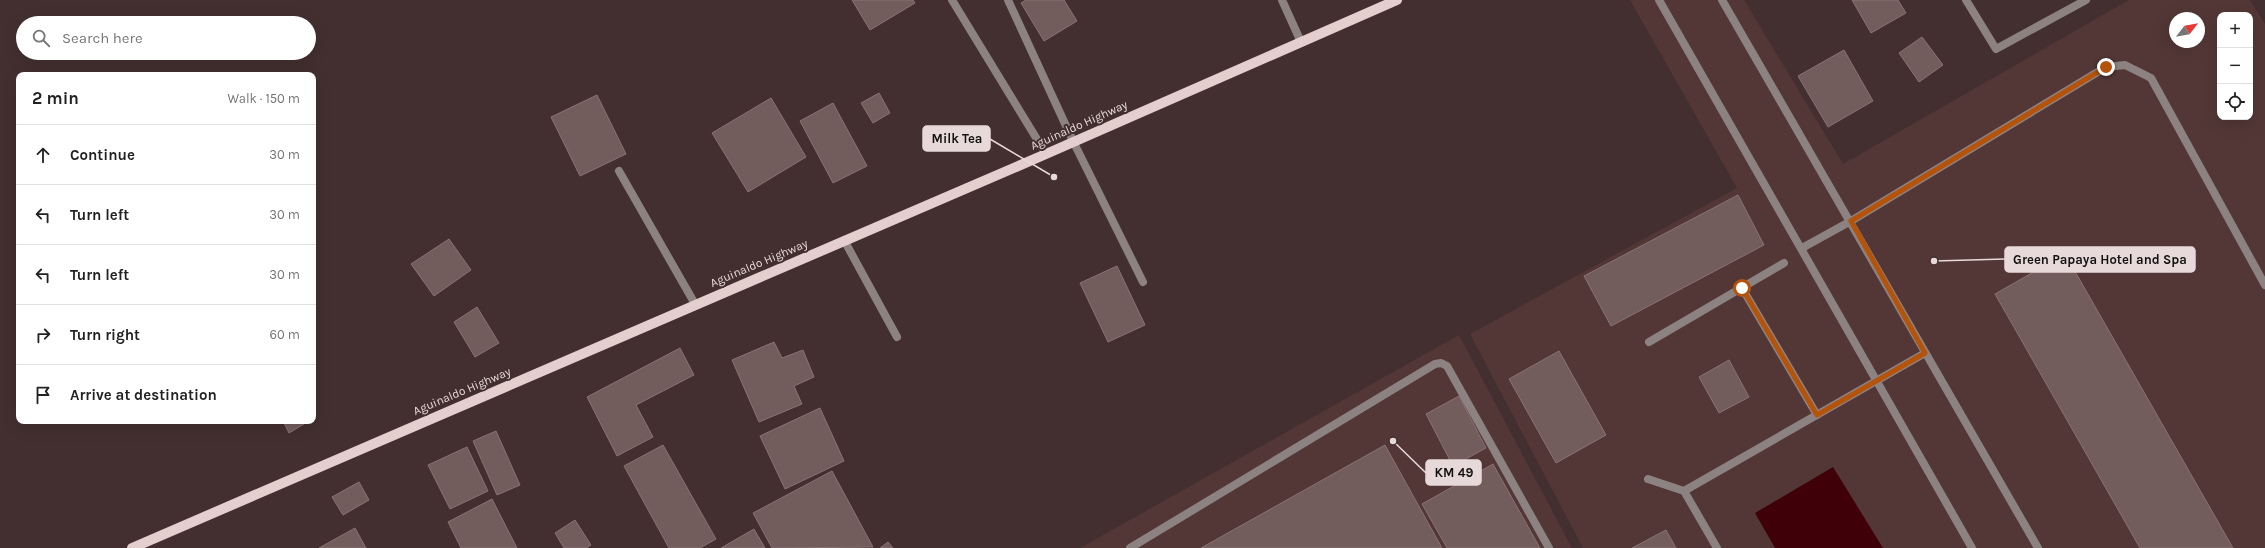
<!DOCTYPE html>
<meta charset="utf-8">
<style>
:root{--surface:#fff;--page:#f2f2f2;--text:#222;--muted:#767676;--line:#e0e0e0}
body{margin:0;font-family:Karla,sans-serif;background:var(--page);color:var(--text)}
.controls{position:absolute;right:12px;top:12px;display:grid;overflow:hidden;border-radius:8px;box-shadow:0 4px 16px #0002}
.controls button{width:36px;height:36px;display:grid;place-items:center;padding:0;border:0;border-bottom:1px solid var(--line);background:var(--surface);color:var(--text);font:20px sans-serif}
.compass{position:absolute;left:2169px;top:12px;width:36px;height:36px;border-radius:50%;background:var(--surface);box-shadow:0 4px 16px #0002;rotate:59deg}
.stop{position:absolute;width:12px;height:12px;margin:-9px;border:3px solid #b45309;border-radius:50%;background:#fff}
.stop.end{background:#b45309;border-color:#fff;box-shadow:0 1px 4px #0008}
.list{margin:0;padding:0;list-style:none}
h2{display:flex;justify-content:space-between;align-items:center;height:52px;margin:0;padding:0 16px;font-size:17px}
h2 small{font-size:13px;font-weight:400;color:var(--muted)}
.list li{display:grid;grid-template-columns:26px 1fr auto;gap:12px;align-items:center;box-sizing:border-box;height:60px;padding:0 16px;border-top:1px solid var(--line)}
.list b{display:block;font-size:15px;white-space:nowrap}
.list em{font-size:13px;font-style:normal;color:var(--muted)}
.icon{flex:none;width:22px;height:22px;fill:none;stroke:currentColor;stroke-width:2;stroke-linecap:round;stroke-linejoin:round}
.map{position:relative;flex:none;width:2265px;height:548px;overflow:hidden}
.search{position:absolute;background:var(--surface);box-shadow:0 4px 16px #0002;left:16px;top:16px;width:300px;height:44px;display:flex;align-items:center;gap:10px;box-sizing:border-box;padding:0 14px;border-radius:22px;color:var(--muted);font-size:15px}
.panel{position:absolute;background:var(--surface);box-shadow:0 4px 16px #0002;left:16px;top:72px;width:300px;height:352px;border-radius:8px}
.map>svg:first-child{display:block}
.built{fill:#523736;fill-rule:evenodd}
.water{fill:#400008}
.building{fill:#735c5c;stroke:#8a7372}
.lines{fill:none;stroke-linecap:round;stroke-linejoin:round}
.lane{stroke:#8d8282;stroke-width:8}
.street{stroke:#8d8282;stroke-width:8}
.primary{stroke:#e5cfce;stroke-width:10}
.route{stroke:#b45309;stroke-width:5}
.labels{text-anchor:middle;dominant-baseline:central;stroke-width:4;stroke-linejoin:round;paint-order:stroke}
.street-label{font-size:12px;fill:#e7d9d9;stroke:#432f2f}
.leader{fill:none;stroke:#e7d9d9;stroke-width:1.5}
.callout-dot{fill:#e7d9d9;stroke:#432f2f;stroke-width:1.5}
.callout{fill:#e7d9d9;stroke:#e7d9d9;stroke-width:1.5}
.callout-label{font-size:13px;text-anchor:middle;font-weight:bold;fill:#111}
</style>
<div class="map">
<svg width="2265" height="548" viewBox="0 0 2265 548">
<rect width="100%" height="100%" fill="#432f2f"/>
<!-- built -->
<g class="built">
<path d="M1630,0h114l99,164 286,-164h121l15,24v524h-682l-113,-214 267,-146zM2220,15h30v102h-30zM2175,18h24v24h-24z"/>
<path d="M1459,335l113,213h-492z"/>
</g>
<!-- water -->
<path class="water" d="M1833,467l50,81h-108l-20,-35z"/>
<!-- building -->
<g class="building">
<path d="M852,0h61l2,3 -45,27z"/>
<path d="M1026,0h38l13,21 -33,20 -23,-38z"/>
<path d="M1852,0h46l8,13 -35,20z"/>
<path d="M1922,37l21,28 -24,17 -20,-29z"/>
<path d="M1844,50l29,51 -45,26 -30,-51z"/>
<path d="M879,93l11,20 -17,10 -12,-20z"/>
<path d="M597,95l29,59 -46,22 -29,-59z"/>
<path d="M771,98l35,59 -58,35 -36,-59z"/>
<path d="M833,103l34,63 -34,17 -33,-62z"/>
<path d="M1738,195l26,50 -153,81 -27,-50z"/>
<path d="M449,239l22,31 -37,26 -23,-32z"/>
<path d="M2065,254l168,294h-93l-145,-254z"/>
<path d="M1117,266l28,59 -37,17 -28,-59z"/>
<path d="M477,307l22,36 -24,14 -21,-35z"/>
<path d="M774,342l8,16 21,-8 11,27 -20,9 8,18 -43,18 -27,-62z"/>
<path d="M680,348l14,27 -58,30 17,32 -36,19 -30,-59z"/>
<path d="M1559,351l47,84 -50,28 -47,-84z"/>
<path d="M1729,360l20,37 -30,16 -20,-36z"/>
<path d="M1459,396l27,52 -33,18 -27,-52z"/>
<path d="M820,408l24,53 -59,28 -25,-53z"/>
<path d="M283,421h26l-20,12z"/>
<path d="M496,431l24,54 -23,10 -24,-54z"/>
<path d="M663,445l53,94 -16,9h-31l-45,-82z"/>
<path d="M1385,445l57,103h-241z"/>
<path d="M467,447l21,44 -38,18 -22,-44z"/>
<path d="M1493,464l47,84h-93l-25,-44z"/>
<path d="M832,471l41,76 -101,1 -19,-35z"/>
<path d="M359,482l10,18 -26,15 -11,-18z"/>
<path d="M492,499l25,49h-56l-13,-26z"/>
<path d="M575,520l16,25 -5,3h-22l-9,-15z"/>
<path d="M355,528l11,20h-47z"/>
<path d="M754,529l11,19h-44z"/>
<path d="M1666,530l10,18h-44z"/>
<path d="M888,542l5,6h-13z"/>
</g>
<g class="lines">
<!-- lane -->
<g class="lane">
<path d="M952,0l94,154"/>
<path d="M1282,0l19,42"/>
<path d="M1659,0l313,548"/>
<path d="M1722,0l316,548"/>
<path d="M1073,141l70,141"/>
<path d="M619,171l76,133"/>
<path d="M844,240l53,97"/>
<path d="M1802,248l49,-27 255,-154 19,-2 26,13 114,207"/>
<path d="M1742,288l75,127"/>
<path d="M1649,342l135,-79"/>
<path d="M1648,479l36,12 33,57"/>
<path d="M1684,491l241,-138"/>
<path d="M1130,548l305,-184 6,-1 6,3 102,182"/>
</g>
<!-- street -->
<g class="street">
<path d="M1008,0l65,141"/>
<path d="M1966,0l30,49 90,-49"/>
</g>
<!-- primary -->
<path class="primary" d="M132,548l914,-394 351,-154"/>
</g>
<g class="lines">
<!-- route -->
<path class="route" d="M1742,288l75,127 108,-62 -74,-132 255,-154"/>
</g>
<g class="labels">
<!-- street labels -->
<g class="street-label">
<text transform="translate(1079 125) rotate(-24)">Aguinaldo Highway</text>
<text transform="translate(759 263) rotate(-23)">Aguinaldo Highway</text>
<text transform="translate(462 391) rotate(-23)">Aguinaldo Highway</text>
</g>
</g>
<!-- callouts -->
<path class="leader" d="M1054 177L990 139M1934 261L2005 259M1393 441L1426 473"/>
<g class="callout-dot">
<circle cx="1054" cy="177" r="4"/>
<circle cx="1934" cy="261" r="4"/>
<circle cx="1393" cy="441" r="4"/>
</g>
<g class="callout">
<rect x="923" y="126" width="67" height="25" rx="4"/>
<rect x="2005" y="247" width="190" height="25" rx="4"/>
<rect x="1426" y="460" width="55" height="25" rx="4"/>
</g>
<g class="callout-label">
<text x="957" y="143">Milk Tea</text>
<text x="2100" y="264">Green Papaya Hotel and Spa</text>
<text x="1454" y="477">KM 49</text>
</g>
</svg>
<div class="controls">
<button>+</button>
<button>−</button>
<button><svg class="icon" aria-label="locate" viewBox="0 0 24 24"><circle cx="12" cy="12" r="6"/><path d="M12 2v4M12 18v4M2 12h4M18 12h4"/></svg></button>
</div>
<svg class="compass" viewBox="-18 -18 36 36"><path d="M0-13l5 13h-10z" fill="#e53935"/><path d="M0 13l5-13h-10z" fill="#767676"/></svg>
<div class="stop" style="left:1742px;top:288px"></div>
<div class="stop end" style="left:2106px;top:67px"></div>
<div class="search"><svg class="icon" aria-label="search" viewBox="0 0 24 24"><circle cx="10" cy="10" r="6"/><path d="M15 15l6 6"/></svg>Search here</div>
<section class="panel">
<h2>2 min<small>Walk · 150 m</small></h2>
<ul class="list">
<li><svg class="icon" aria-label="ahead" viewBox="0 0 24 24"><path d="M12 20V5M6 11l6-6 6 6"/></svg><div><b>Continue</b></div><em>30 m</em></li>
<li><svg class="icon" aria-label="left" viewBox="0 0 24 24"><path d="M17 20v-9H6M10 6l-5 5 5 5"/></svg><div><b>Turn left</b></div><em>30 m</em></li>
<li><svg class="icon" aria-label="left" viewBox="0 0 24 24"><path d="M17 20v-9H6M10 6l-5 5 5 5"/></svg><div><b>Turn left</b></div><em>30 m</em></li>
<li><svg class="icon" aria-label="right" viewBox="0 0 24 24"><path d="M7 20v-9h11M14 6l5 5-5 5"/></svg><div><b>Turn right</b></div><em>60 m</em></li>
<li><svg class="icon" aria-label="arrive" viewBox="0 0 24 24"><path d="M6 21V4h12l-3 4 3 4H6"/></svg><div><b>Arrive at destination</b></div></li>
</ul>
</section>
</div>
